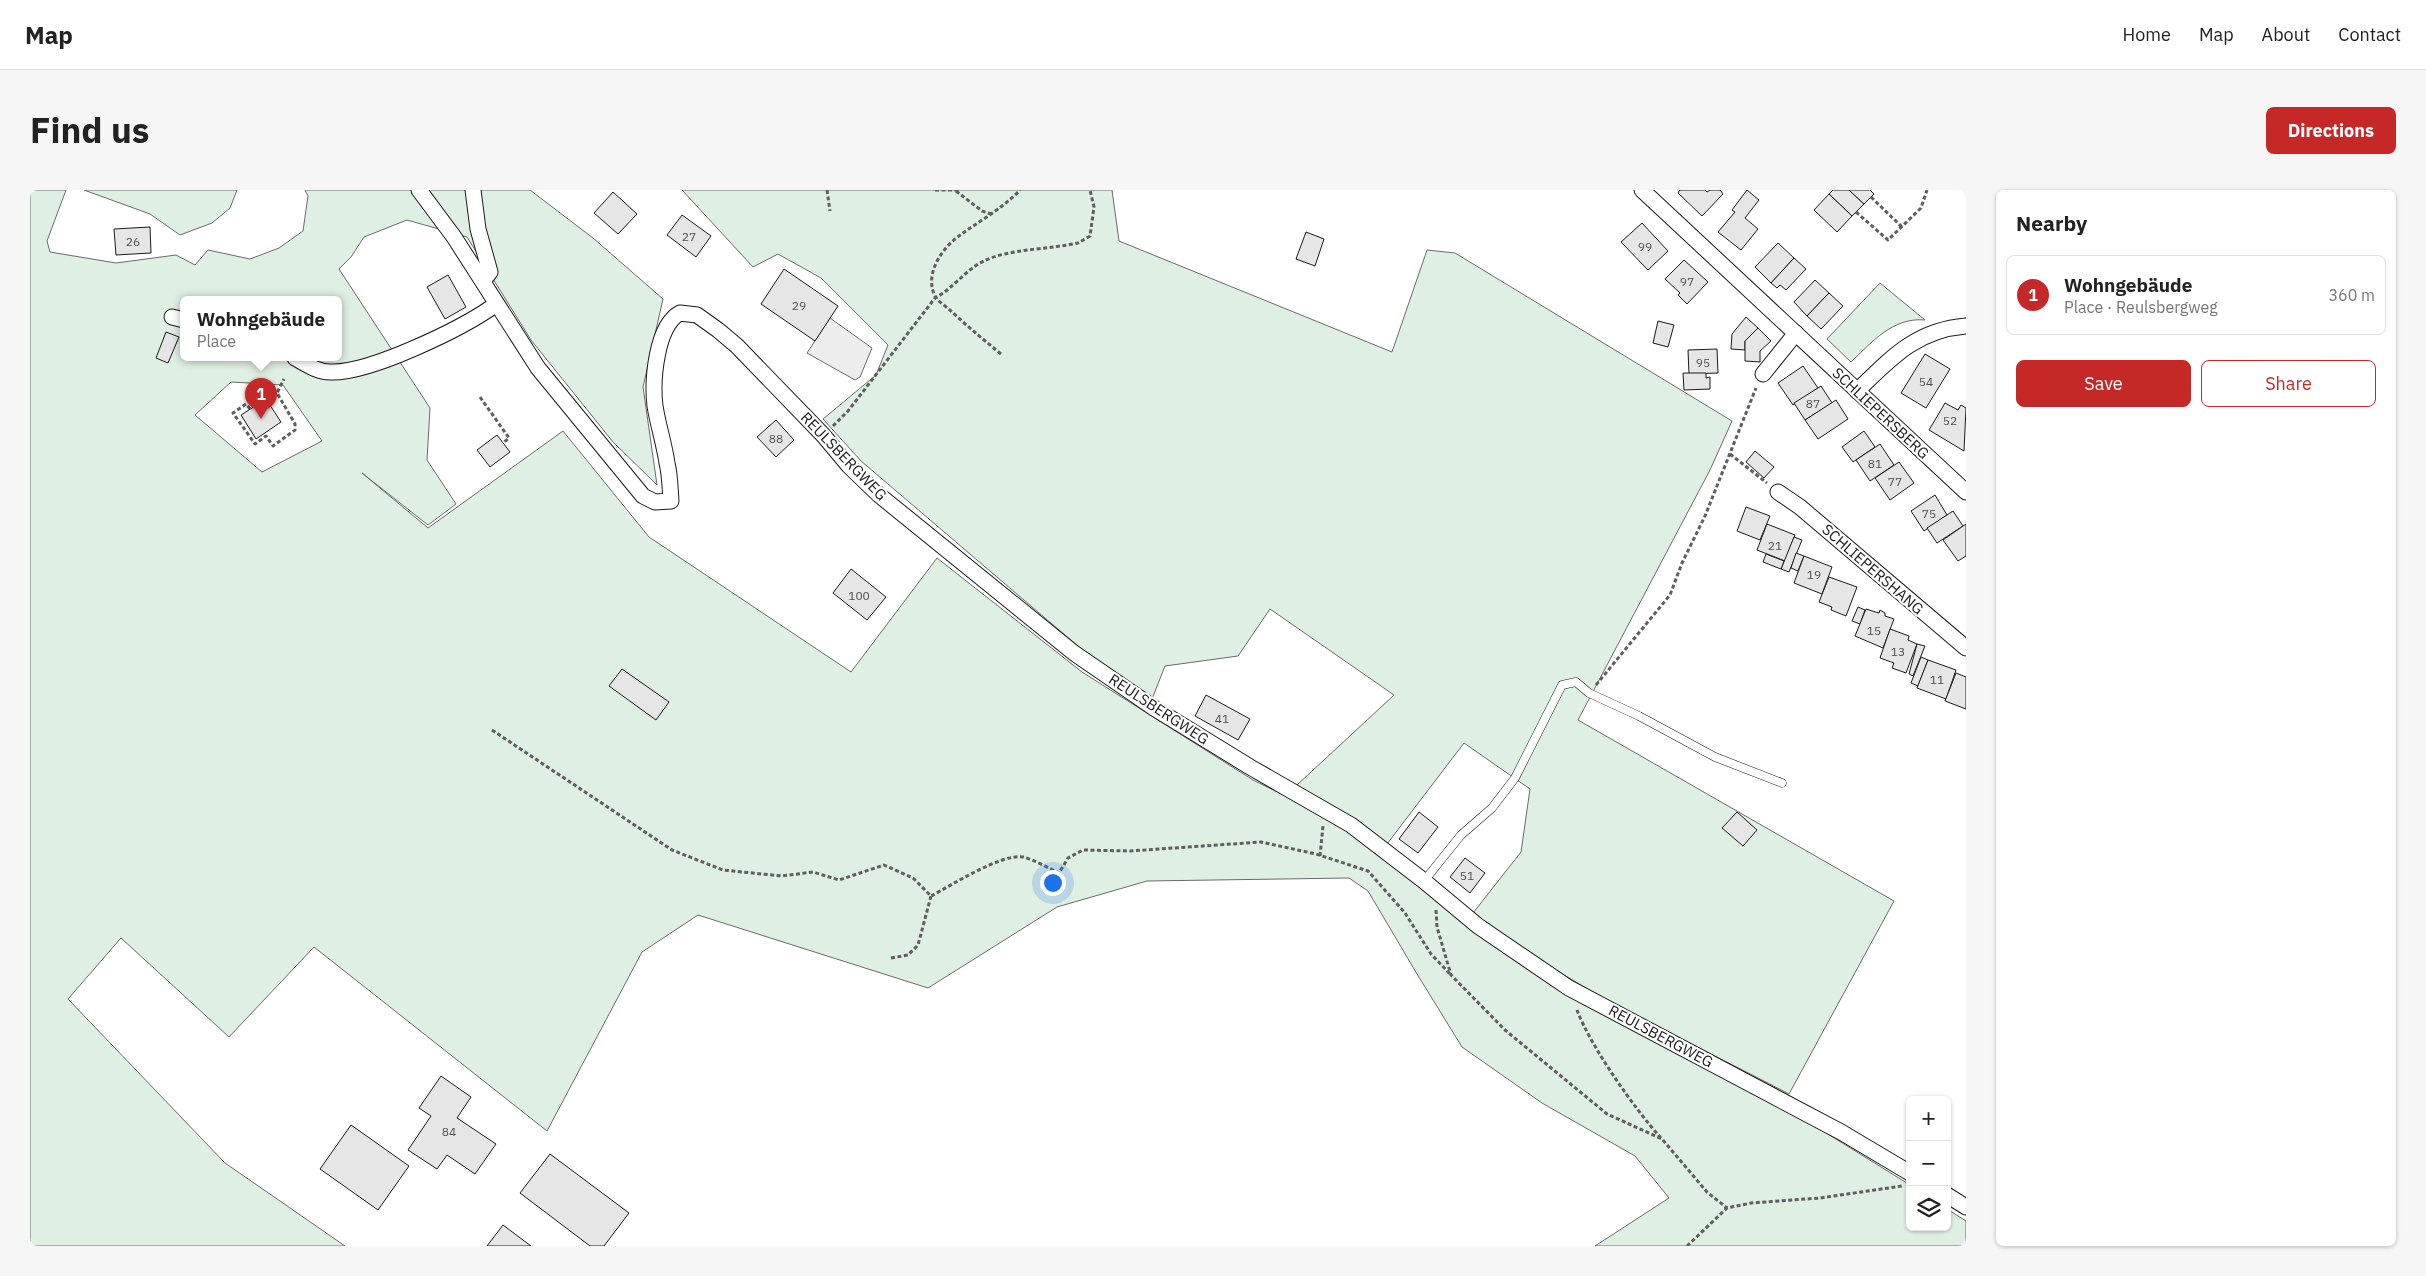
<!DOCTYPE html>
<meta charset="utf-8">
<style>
:root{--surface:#fff;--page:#f6f6f6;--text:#222;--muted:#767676;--line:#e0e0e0;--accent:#c62828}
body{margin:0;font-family:"IBM Plex Sans",sans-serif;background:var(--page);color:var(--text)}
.controls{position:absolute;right:15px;bottom:15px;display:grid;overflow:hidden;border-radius:8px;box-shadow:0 1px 4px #0004}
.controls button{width:45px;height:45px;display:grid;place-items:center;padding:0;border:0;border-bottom:1px solid var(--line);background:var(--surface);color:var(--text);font:25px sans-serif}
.you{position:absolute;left:1022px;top:692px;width:18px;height:18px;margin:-12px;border:4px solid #fff;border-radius:50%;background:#1a73e8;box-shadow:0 0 0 8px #1a73e833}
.badge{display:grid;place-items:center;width:32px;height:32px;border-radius:50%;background:var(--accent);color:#fff;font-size:16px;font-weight:700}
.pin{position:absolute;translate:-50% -41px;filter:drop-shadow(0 1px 2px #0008)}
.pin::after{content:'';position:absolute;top:26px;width:18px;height:15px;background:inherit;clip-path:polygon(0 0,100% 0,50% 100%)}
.popup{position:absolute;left:150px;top:106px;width:162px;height:65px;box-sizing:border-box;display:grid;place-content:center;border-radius:8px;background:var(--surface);filter:drop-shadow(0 1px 4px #0005);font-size:16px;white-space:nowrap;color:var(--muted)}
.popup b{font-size:19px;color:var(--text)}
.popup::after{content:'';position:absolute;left:50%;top:100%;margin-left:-10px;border:10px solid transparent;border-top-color:var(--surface)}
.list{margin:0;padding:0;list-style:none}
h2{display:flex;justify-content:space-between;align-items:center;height:65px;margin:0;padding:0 20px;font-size:21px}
h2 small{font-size:16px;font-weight:400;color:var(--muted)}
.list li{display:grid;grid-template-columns:32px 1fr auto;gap:15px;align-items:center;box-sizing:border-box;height:80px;margin:0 10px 10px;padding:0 10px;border:1px solid var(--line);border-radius:8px}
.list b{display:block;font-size:19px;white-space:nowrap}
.list p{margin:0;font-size:16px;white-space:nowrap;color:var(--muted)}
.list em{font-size:16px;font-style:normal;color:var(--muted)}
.actions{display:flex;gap:10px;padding:15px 20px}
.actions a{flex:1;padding:11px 0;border:1px solid var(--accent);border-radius:8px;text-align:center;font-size:18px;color:var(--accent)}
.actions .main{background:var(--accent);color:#fff}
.icon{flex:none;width:28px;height:28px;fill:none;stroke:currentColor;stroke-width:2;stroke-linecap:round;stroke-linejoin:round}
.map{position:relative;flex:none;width:1936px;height:1056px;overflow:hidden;border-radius:8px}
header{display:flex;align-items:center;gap:30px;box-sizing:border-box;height:70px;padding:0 25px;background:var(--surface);border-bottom:1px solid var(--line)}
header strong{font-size:24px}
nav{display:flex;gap:28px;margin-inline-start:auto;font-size:18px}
.intro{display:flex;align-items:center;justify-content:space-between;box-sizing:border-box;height:120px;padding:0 30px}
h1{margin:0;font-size:35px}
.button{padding:12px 22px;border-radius:8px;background:var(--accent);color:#fff;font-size:18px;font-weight:700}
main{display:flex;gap:30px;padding:0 30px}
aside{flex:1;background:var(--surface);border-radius:8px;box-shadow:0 1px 4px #0004}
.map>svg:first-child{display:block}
.green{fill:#e0efe3;stroke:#6a6a6a;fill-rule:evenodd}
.parking{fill:#ededed;stroke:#6a6a6a}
.building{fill:#e6e6e6;stroke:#1a1a1a}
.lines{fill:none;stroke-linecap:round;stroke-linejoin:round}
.service-casing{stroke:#1a1a1a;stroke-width:9}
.minor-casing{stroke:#1a1a1a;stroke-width:17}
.path{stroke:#5f5f5f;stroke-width:3;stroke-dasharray:4 2.5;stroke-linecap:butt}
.service{stroke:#fff;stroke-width:8}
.minor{stroke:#fff;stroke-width:15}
.labels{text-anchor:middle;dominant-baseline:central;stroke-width:4;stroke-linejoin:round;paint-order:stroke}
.number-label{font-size:12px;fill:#4d4d4d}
.street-label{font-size:15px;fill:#1a1a1a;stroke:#fff}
</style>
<header>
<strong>Map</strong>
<nav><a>Home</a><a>Map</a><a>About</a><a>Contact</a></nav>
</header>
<div class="intro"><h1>Find us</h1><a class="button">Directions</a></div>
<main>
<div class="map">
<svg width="1936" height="1056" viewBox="0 0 1936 1056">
<rect width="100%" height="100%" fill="#fff"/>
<!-- green -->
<g class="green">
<path d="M0,0h36l-19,51 3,11 66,11 60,-8 19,10 13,-15 42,9 29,-11 24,-17 5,-35 -3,-6h225l63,48 70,61 -20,88 14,98 -44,-43 -82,-102 -64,-103 -60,-17 -43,17 -13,20 -12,12 91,139 -3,52 29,44 -28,21 -66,-52 66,55 135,-97 86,106 202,135 86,-114 145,114 171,108 85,42 184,142 285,157 103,64v42h37v-18l19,12v25h-371l74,-48 -34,-42 -93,-53 -80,-56 -45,-73 -49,-83 -19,-13 -202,3 -90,26 -129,81 -230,-73 -56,37 -95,179 -233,-184 -85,90 -108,-99 -53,61 157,164 120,83h-315zM154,110h154v58h-154zM201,192l52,3 39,56 -60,31 -67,-57z"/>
<path d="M54,0h153l-7,18 -18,15 -32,12 -30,-21z"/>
<path d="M652,0h430l7,51 273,111 35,-102 28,3 277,168 -22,49 -132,250 316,181 -105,193c-107,-56 -220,-106 -316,-181l48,-61 9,-63 -66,-46 -77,101 -90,-59 97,-90 -124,-86 -32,47 -73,10 -13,33 -73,-52 -218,-186 -38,-42 53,-44 12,-30 -67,-67 -43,-24 -25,13z"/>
<path d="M1850,93l45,37c-32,-3 -53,22 -74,42l-24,-23z"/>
</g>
<!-- parking -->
<path class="parking" d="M800,128l42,30 -12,29 -5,3 -48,-27z"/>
<!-- building -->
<g class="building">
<path d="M1650,0h25l2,2 3,-2h10l3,4 -21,22 -24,-23z"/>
<path d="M1717,0l12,10 -14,18 13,11 -17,21 -23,-18 17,-20 -3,-2z"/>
<path d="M1803,0h16l15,14 -12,12 -23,-22z"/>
<path d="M1819,0h21l4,4 -10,10z"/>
<path d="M583,2l24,22 -19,20 -24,-21z"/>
<path d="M1799,4l23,22 -15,16 -23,-22z"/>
<path d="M652,25l29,21 -15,21 -29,-22z"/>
<path d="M1612,33l26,28 -20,19 -27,-28z"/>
<path d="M120,37l1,26 -35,2 -2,-26z"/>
<path d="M1276,42l18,7 -9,27 -19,-7z"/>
<path d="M1748,53l16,15 -23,25 -16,-16z"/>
<path d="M1764,68l12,11 -20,21 -6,-5 -3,3 -6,-5z"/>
<path d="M1654,70l24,22 -21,22 -9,-9 2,-2 -15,-14z"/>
<path d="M754,79l54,37 -23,35 -54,-37z"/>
<path d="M418,85l18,32 -21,12 -18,-32z"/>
<path d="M1785,90l14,13 -22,23 -13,-14z"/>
<path d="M1799,103l14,13 -22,23 -14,-13z"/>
<path d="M1716,127l12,11 -13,13v9l-14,-1 1,-15z"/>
<path d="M1628,131l16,4 -6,22 -15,-4z"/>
<path d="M1728,138l13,13 -11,10v11l-15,-1v-20z"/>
<path d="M136,142l13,5 -11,26 -12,-5z"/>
<path d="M1687,159l1,24 -29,1 -1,-24z"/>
<path d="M1895,164l25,15 -24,39 -25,-15z"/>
<path d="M1773,176l15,22 -25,17 -15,-22z"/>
<path d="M1653,183h23v5l4,-1v12l-26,1z"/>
<path d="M1791,196l11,17 -27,17 -11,-17z"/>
<path d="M236,209l15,23 -25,17 -15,-24z"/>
<path d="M1806,210l12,19 -30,20 -13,-19z"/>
<path d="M1915,213l13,7 3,-5 5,3 -2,43 -35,-21z"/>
<path d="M746,230l18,20 -18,17 -19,-20z"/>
<path d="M1834,241l11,16 -22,15 -11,-15z"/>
<path d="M467,245l13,17 -20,15 -13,-17z"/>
<path d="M1850,254l14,21 -24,16 -14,-21z"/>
<path d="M1725,261l19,16 -10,11 -18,-16z"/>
<path d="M1869,272l15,21 -24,17 -15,-22z"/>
<path d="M1905,305l12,20 -23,16 -13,-20z"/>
<path d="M1716,317l24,9 -10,24 -23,-9z"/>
<path d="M1923,321l10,15 -26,17 -10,-15z"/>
<path d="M1737,334l28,11 -10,26 -28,-11z"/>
<path d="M1936,334v32l-8,5 -15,-21z"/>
<path d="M1764,347l8,3 -13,32 -8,-3z"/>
<path d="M1766,363l8,3 -6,15 -7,-3z"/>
<path d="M1736,364l18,7 -3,8 -18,-7z"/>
<path d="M1774,366l28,11 -10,27 -28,-11z"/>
<path d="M821,379l35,28 -19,23 -34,-27z"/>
<path d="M1799,387l28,10 -11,29 -15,-6 1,-3 -13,-5z"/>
<path d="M1828,417l7,3 -5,14 -8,-3z"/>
<path d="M1836,419l13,4 1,-3 5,3v3l9,3 -11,29 -28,-12z"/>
<path d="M1860,439l19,7 -1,4 9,4 -11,29 -14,-5 2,-5 -14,-5z"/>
<path d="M1887,454l8,2 -12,30 -4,-2z"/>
<path d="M1891,467l7,3 -10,26 -7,-3z"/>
<path d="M1898,470l28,10 -10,29 -29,-11z"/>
<path d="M592,479l47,33 -13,18 -47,-34z"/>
<path d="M1926,483l10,4v32l-21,-8z"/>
<path d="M1176,505l44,24 -12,21 -43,-24z"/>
<path d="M1389,622l19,15 -20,26 -19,-14z"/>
<path d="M1707,622l20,18 -14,16 -21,-18z"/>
<path d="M1435,668l20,15 -15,20 -20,-16z"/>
<path d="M411,886l30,21 -14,21 39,26 -21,30 -28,-19 -10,14 -29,-19 23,-34 -12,-8z"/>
<path d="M321,935l58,41 -31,44 -58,-41z"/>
<path d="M520,964l79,59 -25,33h-14l-70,-53z"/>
<path d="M473,1035l28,21h-44z"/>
</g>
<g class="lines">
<!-- service casing -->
<g class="service-casing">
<path id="service" d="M1394,691l37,-46 31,-27 23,-30 47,-93 14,-3 13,11 50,23 76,41 67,26"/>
</g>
<!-- minor casing -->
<g class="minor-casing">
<g id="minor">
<path d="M389,0l35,47 84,131 105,128 12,6 16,-1c-1,-13 -1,-26 -4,-38 -3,-20 -9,-38 -12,-57 -3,-25 1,-80 25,-93l17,2 21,15 19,16 86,89 26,31 30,29 195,158 80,55 96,59 101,58 73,56 54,45 91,62 272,144 69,41"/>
<path d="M443,0l5,39 12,43 -7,9"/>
<path d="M1612,0l324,302"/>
<path d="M142,127l12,3"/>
<path d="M265,168c11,6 22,14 35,14 39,2 133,-44 165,-67"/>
<path d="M1733,184l33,-41"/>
<path d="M1827,201c34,-33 59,-61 109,-65"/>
<path d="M1748,302l22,15 166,141"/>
<path d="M1917,1005l19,12"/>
</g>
</g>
<!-- path -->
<g class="path">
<path d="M797,0l3,21"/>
<path d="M905,0h24"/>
<path d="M926,1l26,20 9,3"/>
<path d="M1841,7l31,30"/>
<path d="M1826,22l32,28 33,-32 6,-18"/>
<path d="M971,164c-17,-14 -33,-27 -50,-43 -5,-5 -13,-9 -16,-15 -11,-22 7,-48 24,-60 20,-15 43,-27 61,-46"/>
<path d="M450,207l29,41 -6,5"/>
<path d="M220,219l-4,-5 -13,9 22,31 11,-8 7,10 22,-16v-6l-18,-31 7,-14"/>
<path d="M803,236l15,-15 87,-113c19,-10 30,-28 49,-37 23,-12 68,-12 94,-18l12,-7 4,-29 -4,-17"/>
<path d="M1700,264l37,29"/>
<path d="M1566,495l74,-90 12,-32 23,-47 51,-128"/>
<path d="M462,540l180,120 51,20 59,6 31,-4 26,8 45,-15 29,13 18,18c19,-10 71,-43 92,-39 12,3 25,11 36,16l9,-15 15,-8 47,1 131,-9 55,12 52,17 37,42 26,41 20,21"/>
<path d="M1290,666l3,-30"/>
<path d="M1406,720l1,17 14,48 54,55 102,84 55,25 45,53 20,16"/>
<path d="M861,768l17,-3 10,-10 13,-49"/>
<path d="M1547,820c14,37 57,98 84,128"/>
<path d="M1657,1056l40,-38 24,-5 69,-5 82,-12"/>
</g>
<!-- service -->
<use href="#service" class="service"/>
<!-- minor -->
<use href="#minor" class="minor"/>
</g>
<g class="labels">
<!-- number labels -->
<g class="number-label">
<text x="659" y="46">27</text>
<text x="103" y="51">26</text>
<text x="1615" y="56">99</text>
<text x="1657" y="91">97</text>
<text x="769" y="115">29</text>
<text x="1673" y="172">95</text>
<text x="1896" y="191">54</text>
<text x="1783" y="213">87</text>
<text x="1920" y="230">52</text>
<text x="746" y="248">88</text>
<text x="1845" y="273">81</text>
<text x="1865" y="291">77</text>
<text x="1899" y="323">75</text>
<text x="1745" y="355">21</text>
<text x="1784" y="384">19</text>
<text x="829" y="405">100</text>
<text x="1844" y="440">15</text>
<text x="1868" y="461">13</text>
<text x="1907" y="489">11</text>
<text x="1192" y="528">41</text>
<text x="1437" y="685">51</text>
<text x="419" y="941">84</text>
</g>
<!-- street labels -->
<g class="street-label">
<text transform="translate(1851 223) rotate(43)">SCHLIEPERSBERG</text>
<text transform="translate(814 266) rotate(46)">REULSBERGWEG</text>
<text transform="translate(1843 379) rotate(41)">SCHLIEPERSHANG</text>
<text transform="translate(1129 519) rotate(33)">REULSBERGWEG</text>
<text transform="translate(1631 846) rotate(28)">REULSBERGWEG</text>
</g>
</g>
</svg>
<div class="controls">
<button>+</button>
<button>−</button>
<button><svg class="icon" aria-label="layers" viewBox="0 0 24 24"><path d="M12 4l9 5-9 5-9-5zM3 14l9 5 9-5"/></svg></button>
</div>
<div class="you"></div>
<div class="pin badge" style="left:231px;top:229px">1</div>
<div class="popup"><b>Wohngebäude</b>Place</div>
</div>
<aside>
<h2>Nearby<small></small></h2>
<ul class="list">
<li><span class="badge">1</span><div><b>Wohngebäude</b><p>Place · Reulsbergweg</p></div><em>360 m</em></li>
</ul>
<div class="actions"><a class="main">Save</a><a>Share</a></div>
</aside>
</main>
